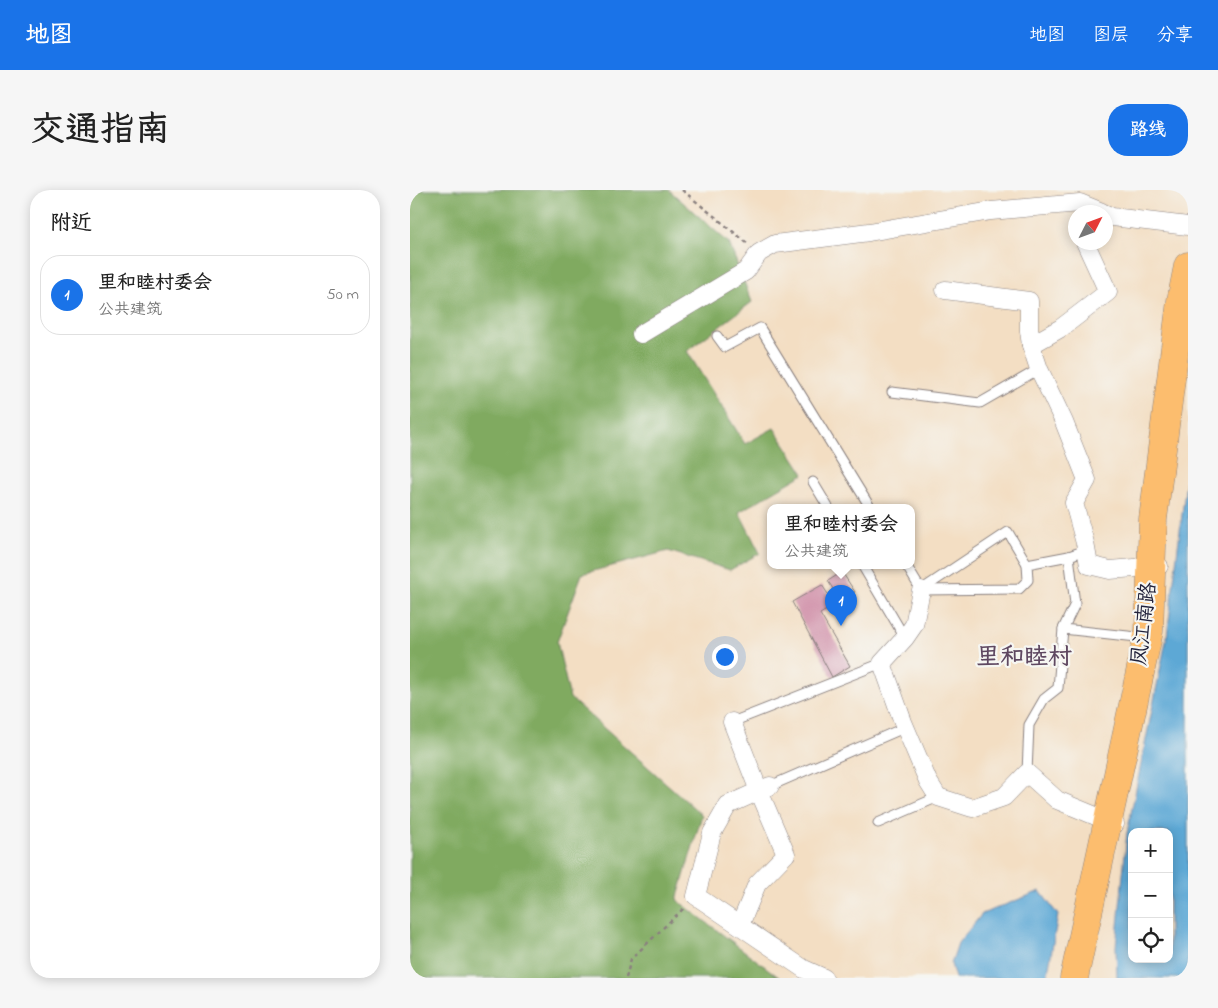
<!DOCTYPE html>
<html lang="zh">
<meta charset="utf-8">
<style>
:root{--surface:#fff;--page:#f6f6f6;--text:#222;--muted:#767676;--line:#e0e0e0;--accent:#1a73e8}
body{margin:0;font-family:"Indie Flower","LXGW WenKai TC",sans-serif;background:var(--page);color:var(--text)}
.controls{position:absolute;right:15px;bottom:15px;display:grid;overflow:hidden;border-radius:10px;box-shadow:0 2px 12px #0003}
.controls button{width:45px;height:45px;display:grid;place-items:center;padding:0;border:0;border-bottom:1px solid var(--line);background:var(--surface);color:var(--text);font:25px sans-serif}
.compass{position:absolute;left:658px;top:15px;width:45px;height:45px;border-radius:50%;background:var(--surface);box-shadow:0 2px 12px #0003;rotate:48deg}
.you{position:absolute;left:314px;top:466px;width:18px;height:18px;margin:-12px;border:4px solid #fff;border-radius:50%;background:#1a73e8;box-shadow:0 0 0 8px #1a73e833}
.badge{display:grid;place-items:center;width:32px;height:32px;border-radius:50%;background:var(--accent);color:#fff;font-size:16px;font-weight:700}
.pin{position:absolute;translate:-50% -41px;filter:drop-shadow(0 1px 2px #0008)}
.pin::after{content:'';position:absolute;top:26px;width:18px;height:15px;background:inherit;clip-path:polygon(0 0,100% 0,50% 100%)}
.popup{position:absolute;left:357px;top:314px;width:148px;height:65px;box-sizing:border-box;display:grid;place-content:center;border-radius:10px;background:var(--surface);filter:drop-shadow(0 1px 4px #0005);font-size:16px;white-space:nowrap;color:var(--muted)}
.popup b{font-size:19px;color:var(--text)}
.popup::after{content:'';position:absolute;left:50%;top:100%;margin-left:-10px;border:10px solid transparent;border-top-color:var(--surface)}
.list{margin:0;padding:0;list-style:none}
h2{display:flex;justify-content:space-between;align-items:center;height:65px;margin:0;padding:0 20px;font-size:21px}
h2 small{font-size:16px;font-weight:400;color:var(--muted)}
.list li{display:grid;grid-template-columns:32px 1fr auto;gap:15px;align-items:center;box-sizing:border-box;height:80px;margin:0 10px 10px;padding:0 10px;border:1px solid var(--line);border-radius:20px}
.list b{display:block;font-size:19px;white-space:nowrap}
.list p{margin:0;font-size:16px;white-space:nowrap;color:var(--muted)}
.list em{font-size:16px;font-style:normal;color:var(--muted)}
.icon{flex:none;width:28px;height:28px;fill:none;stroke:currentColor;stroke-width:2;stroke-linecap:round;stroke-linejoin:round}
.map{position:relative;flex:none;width:778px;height:788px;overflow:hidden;border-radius:20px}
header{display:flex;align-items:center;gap:30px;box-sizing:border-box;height:70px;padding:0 25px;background:var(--accent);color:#fff}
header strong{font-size:24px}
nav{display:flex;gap:28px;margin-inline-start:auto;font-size:18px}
.intro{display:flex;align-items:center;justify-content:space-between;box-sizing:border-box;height:120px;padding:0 30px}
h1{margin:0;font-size:35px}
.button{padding:12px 22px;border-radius:20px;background:var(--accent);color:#fff;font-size:18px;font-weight:700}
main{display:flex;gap:30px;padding:0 30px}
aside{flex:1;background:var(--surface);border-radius:20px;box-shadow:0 2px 12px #0003}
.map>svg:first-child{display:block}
.forest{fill:#80aa61;stroke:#51664e}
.water{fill:#5da8d5;stroke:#406588;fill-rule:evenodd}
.building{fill:#d08fa8}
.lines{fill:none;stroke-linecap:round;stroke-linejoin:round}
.service-casing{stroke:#8a807f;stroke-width:11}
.minor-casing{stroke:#8a807f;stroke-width:19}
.primary-casing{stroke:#8a807f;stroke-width:29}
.path{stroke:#8a807f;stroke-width:2.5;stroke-dasharray:4 4;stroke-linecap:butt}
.service{stroke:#fff;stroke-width:9}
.minor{stroke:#fff;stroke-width:18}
.primary{stroke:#fcbd6e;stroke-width:28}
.labels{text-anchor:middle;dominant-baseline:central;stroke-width:4.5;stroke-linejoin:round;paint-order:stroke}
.street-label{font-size:21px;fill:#22223b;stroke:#f6f6f2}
.quarter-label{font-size:24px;font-weight:bold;fill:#5f4861;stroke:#f6f6f2}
</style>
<header>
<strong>地图</strong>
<nav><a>地图</a><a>图层</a><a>分享</a></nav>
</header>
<div class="intro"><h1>交通指南</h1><a class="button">路线</a></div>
<main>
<aside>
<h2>附近<small></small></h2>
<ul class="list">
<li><span class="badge">1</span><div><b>里和睦村委会</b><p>公共建筑</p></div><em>50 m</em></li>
</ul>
</aside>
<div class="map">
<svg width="778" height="788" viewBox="0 0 778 788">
<rect width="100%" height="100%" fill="#f6f6f2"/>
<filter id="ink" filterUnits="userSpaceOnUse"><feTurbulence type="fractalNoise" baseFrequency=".02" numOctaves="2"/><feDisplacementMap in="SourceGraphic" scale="10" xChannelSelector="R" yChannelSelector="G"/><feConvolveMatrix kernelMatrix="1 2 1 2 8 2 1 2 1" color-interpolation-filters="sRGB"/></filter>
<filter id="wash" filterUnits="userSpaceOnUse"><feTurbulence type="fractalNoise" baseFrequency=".0096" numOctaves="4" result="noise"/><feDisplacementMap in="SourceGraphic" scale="20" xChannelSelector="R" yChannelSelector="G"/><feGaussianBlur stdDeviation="1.12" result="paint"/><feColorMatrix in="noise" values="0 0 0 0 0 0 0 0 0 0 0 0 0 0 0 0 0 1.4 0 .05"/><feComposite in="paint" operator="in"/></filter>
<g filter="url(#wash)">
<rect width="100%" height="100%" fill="#f3dec3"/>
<!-- forest -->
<path class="forest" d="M0,0h259l60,53 23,59 -65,49 58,93 29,-16 30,46 -65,38 21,41 -30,17 -62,-19 -86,23 -25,68 13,56 132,117 -25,85 103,78h-370z"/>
<!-- water -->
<g class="water">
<path d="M778,276v512h-71l-1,-31 11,-114 40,-197zM722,642h37v127h-37z"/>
<path d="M630,701l18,24 -11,63h-92l-4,-14 7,-21 24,-29z"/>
</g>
<g id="blocks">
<!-- building -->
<g class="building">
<path d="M432,382l13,20 -15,8 -12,-19z"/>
<path d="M412,395l13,20 -15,9 30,52 -18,11 -40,-75z"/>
</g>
</g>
</g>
<g filter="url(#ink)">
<use href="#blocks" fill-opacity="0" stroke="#8a807f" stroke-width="1"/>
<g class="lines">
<!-- service casing -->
<g class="service-casing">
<g id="service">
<path d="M307,146l8,11 35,-19 110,179"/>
<path d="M482,202l88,11 59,-34"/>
<path d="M403,292l15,25"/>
<path d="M452,375l43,73"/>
<path d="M496,375l15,25"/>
<path d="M511,400l98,-1 9,-9 -1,-16 42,-8"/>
<path d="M511,400l87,-58 19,32"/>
<path d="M653,439l74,8"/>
<path d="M322,532l150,-59"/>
<path d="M617,583l2,-48 15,-26 14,-11 5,-59 12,-25 -6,-48 17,-6"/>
<path d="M360,596l136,-59"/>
<path d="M468,633l60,-26"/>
</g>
</g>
<!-- minor casing -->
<g class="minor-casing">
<g id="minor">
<path d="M696,24l6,3 76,9"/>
<path d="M535,100l84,11v30l2,14 30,-17 47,-36 -23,-50"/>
<path d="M231,144l105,-63 13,-18 16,-9 94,-12 122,-21 89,-8 22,9"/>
<path d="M621,155l8,24 25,53 23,58 -13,23 11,40 4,22 21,5 49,-4"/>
<path d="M511,400l-7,35 -9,13 -23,25 21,59 25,59 10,16 34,11 32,-11 23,-24 30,27 58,24"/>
<path d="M322,532l27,69 27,63 -29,30 -17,41"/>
<path d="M360,596l-42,19 -16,28 -16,63 108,73 20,9"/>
</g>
</g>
<!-- primary casing -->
<g class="primary-casing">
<path id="primary" d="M664,788l75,-347 4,-112 28,-218 7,-35"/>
</g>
<!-- path -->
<g class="path">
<path d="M272,0l65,53"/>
<path d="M216,788l5,-19 55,-53"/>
</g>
<!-- service -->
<use href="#service" class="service"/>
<!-- minor -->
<use href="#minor" class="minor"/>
<!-- primary -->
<use href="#primary" class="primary"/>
</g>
</g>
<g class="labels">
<!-- street labels -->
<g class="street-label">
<text transform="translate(735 434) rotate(-83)">凤江南路</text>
</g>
<!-- quarter labels -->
<g class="quarter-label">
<text x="614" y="468">里和睦村</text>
</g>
</g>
</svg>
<div class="controls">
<button>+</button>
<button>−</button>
<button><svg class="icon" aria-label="locate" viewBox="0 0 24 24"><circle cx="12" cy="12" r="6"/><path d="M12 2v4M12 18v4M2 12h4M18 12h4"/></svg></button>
</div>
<svg class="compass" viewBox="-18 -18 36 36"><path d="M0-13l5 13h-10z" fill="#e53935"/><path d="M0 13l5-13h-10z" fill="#767676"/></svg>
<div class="you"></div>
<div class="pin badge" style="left:431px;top:436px">1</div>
<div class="popup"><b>里和睦村委会</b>公共建筑</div>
</div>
</main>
